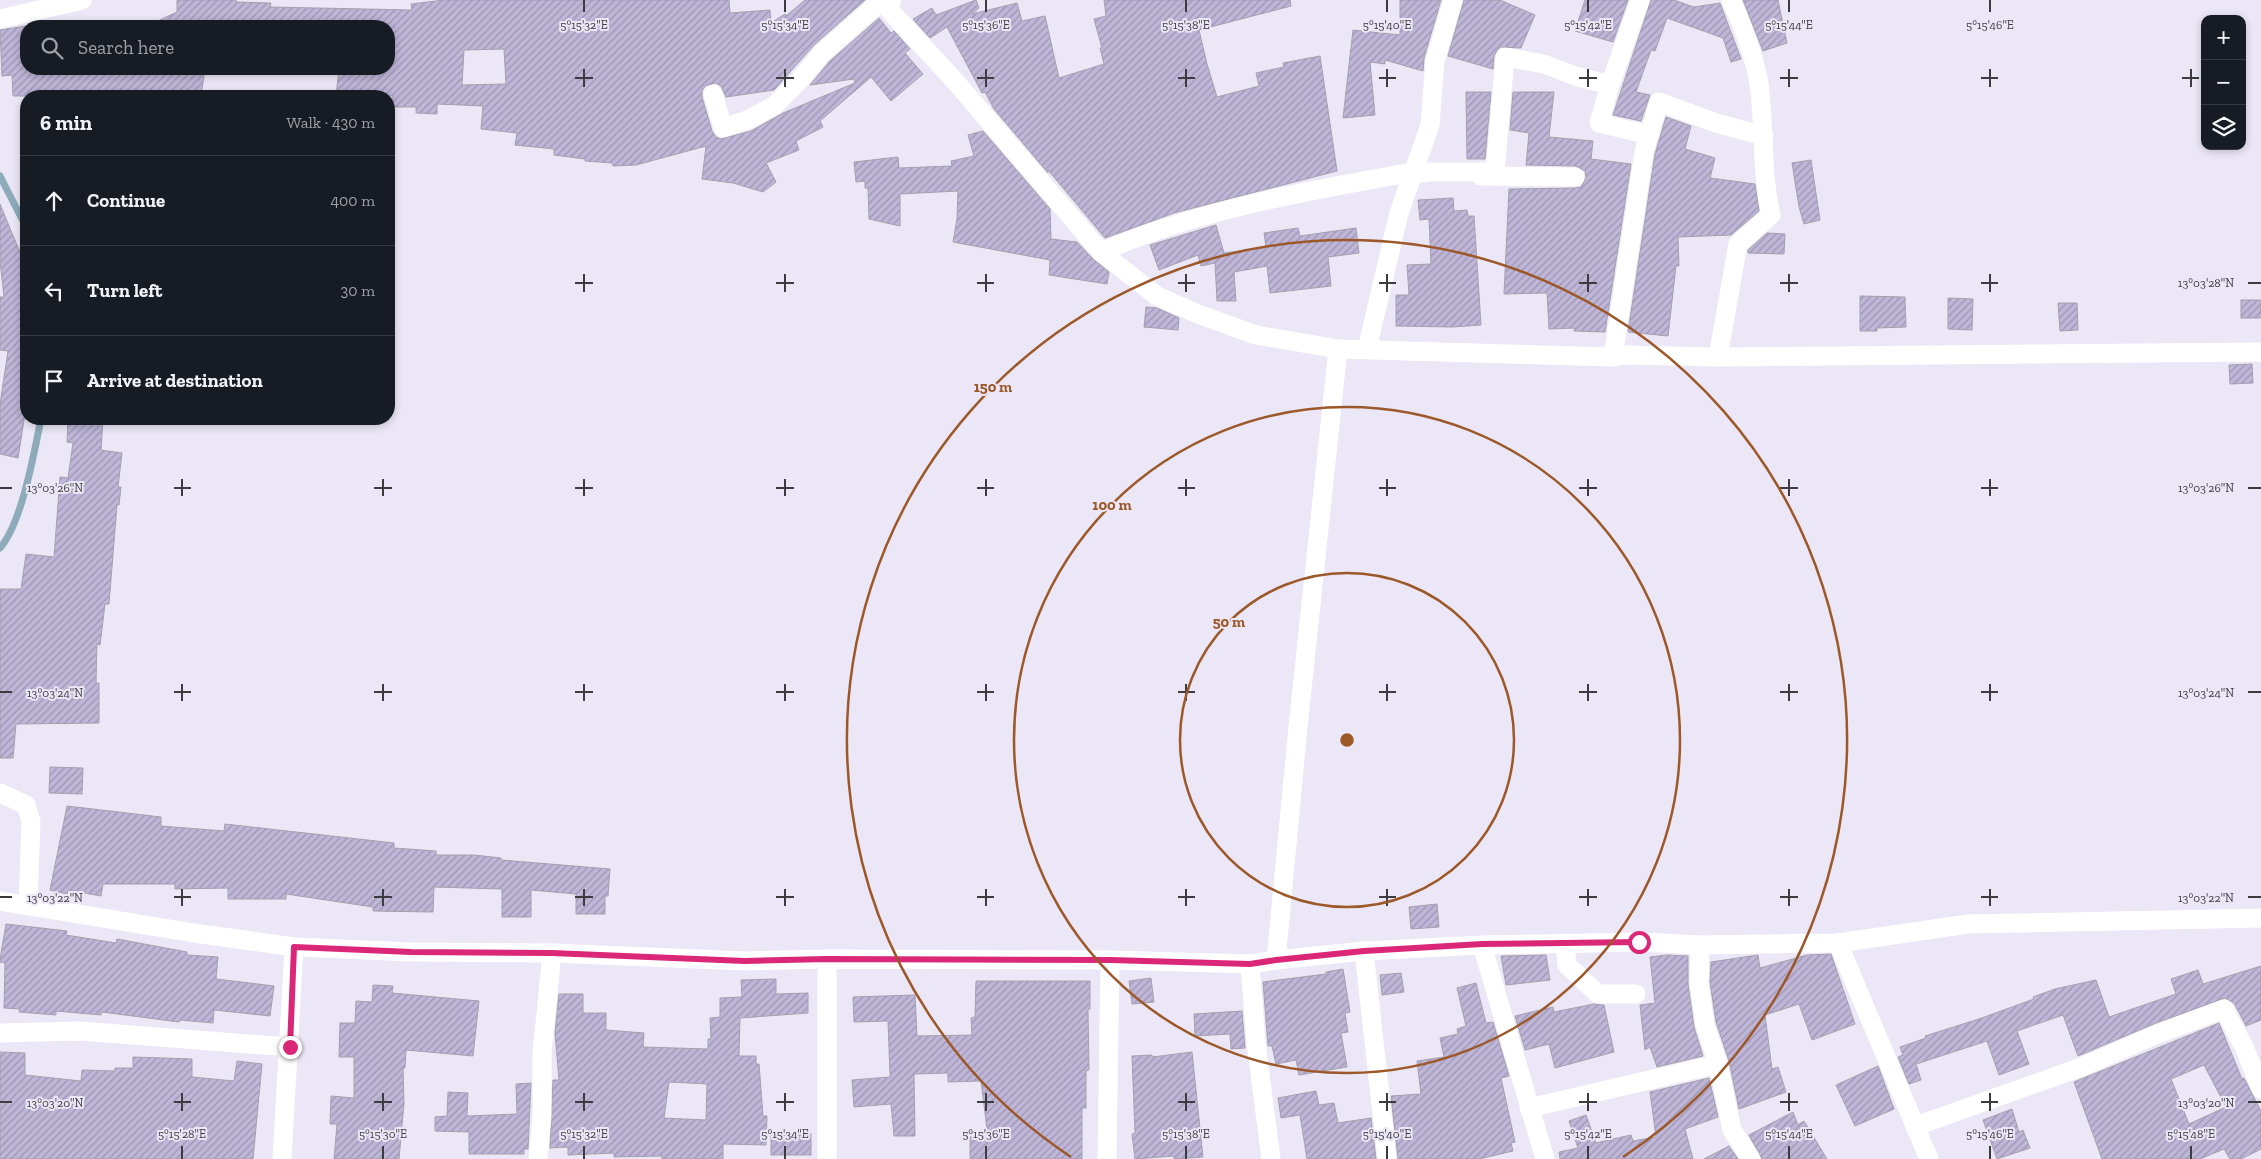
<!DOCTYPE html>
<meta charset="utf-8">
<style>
:root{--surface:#171b24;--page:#242831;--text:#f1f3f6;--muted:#9ea1a6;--line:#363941}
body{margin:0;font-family:"Zilla Slab",serif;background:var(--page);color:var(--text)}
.controls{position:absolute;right:15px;top:15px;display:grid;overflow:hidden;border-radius:10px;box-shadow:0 2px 8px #0003}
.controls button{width:45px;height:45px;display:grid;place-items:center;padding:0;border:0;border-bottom:1px solid var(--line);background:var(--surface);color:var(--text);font:25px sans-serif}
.stop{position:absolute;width:15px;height:15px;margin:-11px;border:4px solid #db2777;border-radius:50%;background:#fff}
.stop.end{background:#db2777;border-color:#fff;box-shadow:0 1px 5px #0008}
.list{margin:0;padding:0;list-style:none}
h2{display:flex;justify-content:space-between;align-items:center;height:65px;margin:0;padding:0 20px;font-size:21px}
h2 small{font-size:16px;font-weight:400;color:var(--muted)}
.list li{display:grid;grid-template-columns:32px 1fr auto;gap:15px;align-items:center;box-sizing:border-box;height:90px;padding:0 20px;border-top:1px solid var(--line)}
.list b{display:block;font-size:19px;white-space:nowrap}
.list em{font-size:16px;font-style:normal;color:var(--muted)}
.icon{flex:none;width:28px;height:28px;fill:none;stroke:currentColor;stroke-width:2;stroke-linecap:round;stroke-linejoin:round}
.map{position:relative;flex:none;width:2261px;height:1159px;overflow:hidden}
.search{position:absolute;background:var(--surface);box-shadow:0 2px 8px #0003;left:20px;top:20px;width:375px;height:55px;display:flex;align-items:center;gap:12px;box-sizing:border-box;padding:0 18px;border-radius:20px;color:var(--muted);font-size:19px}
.panel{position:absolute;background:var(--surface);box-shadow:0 2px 8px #0003;left:20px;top:90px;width:375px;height:335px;border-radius:20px}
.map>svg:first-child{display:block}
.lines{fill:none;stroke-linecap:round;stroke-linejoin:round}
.stream{stroke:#8dabb8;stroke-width:7}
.building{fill:url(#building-hatch);stroke:#a4a0ad;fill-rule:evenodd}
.minor{stroke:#fff;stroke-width:19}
.route{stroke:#db2777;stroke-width:6}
.ticks{fill:none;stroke:#3c3b40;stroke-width:2}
.ring{fill:none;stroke:#9c5829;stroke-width:2.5}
.ticks-label{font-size:12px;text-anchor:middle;fill:#3c3b40;stroke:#ebe7f6;stroke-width:4;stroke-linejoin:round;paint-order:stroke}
.centre{fill:#9c5829;stroke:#ebe7f6;stroke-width:2.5}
.ring-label{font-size:15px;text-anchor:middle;font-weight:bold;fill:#9c5829;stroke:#ebe7f6;stroke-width:4;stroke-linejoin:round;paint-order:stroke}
</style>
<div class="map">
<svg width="2261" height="1159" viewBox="0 0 2261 1159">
<defs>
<pattern id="building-hatch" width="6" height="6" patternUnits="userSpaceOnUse" patternTransform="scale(1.25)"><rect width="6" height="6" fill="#bfb6d8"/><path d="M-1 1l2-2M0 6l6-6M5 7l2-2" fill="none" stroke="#9c95b1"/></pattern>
</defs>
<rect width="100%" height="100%" fill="#ebe7f6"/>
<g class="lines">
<!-- stream -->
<g class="stream">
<path d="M0,176l26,51"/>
<path d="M0,548c22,-25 34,-95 41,-129"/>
</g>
</g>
<!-- building -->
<g class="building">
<path d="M177,0h59v2l35,1 -1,4 142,3 -1,-6 33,-4h285l1,13 40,-3 1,13 14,-9 1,2 19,-16h60l-51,45 -40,45 -48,7 -5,-11 -5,-3 -11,3 -3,5v6l10,34 4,6 5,2 30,-8 32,-18 72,-30 -1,-4 -44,6 20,-24 49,-43 12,15 3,-2 16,18 -5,4 18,21 -32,27 -20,-24 -51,44 3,6 -27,14 3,9 -33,13 10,19 -13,10 -30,-9 -31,-4 4,-33 -70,19 -23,1 -1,-3 -27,-2v-2l-31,-4v-6l-39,-4 2,-12 -36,-4 2,-23 -46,-2v10l-21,-1v-6h-24v-11h-56l3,-27h50v-43h-242l30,-14zM504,49l2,35 -44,1 2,-35z"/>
<path d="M976,0l3,8 -7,6 45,-11 5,18 23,-5 14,62 45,-14 -4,-16h2l-8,-29 12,-3 -2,-16h186l1,6 -92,24 8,34 10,33 42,-11 -3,-13 28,-6 -1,-4 37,-7 17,115 -163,42 -69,25 -57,-68v3l-54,-64 -9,-17 -3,1 -35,-66 -17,11 -17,-19 19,-11 4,7z"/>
<path d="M1400,0h41l-17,58 -1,13 -38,-11v4l-15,-2 5,53 -32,3 10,-88 47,5z"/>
<path d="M1464,0h36l35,15 -14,33 -21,-1 -6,9 -1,13 -45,-13z"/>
<path d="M1585,0h43l-15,42 -38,-11z"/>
<path d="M1651,0h23l20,7 26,-4 21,56 -10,3 -8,-24 -56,-20 -12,33 -4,-1 -15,42 14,3 -9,26 -28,-6z"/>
<path d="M1743,0h35l9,43 -24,8z"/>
<path d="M26,26v43h179l-4,27h-188l-1,-21 -10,1 -2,-46z"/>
<path d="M1466,92h25l-6,67h-18z"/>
<path d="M1513,92h41l-5,45 44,4 -2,18 40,5 -26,168 -31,-1 1,-3 -26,1 -2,-36 -43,1 5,-105 66,-1 6,-1 5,-9 -1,-7 -9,-5 -50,-1 3,-32 -19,-3z"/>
<path d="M1666,117l25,9 -6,23 30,9 -5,20 45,6 4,27 -28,24 -53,2 1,29h-3l-8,70 -40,-4 27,-178z"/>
<path d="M983,131l67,78 1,30 26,3 16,17 16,13 -2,12 -58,-9 1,-15 -97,-18 4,-23 1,-28 -58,3v32l-31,-7 -1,-31h-3v-7l-9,1 -2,-20 44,-5 1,11 53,-2 -1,-5 23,-5 -6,-21z"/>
<path d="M1811,160l9,60 -16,4 -5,-17 -7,-44z"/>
<path d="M1453,198l1,13 13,-1 1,6h6l7,109 -28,2 -57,-1v-31h13l-2,-30 24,-1 -2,-45 -9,1 -2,-20z"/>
<path d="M0,204l19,46h3l4,10v148l-8,50 -18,-4v-50l8,-53 -8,-1v-53h4l-4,-36z"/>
<path d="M1216,225l8,28 42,-6 -2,-14 34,-5 2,8 56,-8 3,25 -31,4 3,29 -61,7 -3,-27 -33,6 2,29h-19l-2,-38 -14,3 -3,-11 -39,15 -9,-25z"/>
<path d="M1767,233l18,1 -1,20 -36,-1v-3z"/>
<path d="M1860,296l45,1 1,30 -29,1v3h-17z"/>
<path d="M1948,298l25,1 -1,31 -24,-1z"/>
<rect x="2241" y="300" width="20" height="18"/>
<path d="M2058,303h19l1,27 -18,1z"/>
<path d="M1146,307l11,1 22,10 -1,12 -34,-3z"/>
<path d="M2252,364l1,19 -23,1 -1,-19z"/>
<path d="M68,419h35l-2,31 21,3 -4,34h3l-2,18h-2l-8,99h-4l-5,41 -3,-1 -1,39h3v40l-83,1 -3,34h-13v-169h21l5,-35 28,3 6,-80 8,1 5,-35 -6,-1z"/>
<path d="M50,767l33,1 -1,26 -33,-1z"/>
<path d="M67,806l94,11v9l63,5 1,-7 169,19v5l42,3v4h38l27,3v2l109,9 -2,27h-3v18h-29v-20l-45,-4v27h-29v-28l-68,-2 -1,25 -60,-1v-4l-87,-13v5h-58v-11l-53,1v-5h-72l-2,12 -33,-6 -1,4 -17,-4z"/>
<path d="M1437,904l2,23 -28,2 -2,-22z"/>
<path d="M6,924l61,7 -1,4 50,8 1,-4 70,13v3l31,2 -2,22 58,7 -4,30 -56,-6 -1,13 -33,-3 -1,2 -77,-10 -1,3 -45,-4v4l-37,-3 1,-3 -16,-1 1,-45 -5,-1v-3z"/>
<path d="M1831,954l24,70 -43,16 -13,-36 -34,11 7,54 6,-2 8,25 -47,17 -10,-48 -13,-39 -6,-40 1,-20 47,-7 2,13 47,-13z"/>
<path d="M1546,955l4,25 -44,5 -5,-29z"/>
<path d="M1667,955l21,1v28l6,43 9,29 -46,11 -7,-20 -5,3 -5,-45 15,-2 -5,-46z"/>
<path d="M2261,966v54l-15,6 -12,-23 -9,-5 -69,25 -78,33 -15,-41 -46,16 12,33 -30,11 -12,-34 -71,23 5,16 -12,4 -11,-27 5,-2 -3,-8 26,-9 -1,-2 54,-17 55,-20 -1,-2 22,-8 41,-9 13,37 67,-23 -5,-15 27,-9 5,14z"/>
<path d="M1343,969l7,43 -5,1 3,19 -7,1 6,34 -48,8 -3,-15 -20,4 -4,-18h-4l-5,-64 63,-8v-2z"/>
<path d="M1401,973l3,19 -22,3 -2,-20z"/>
<path d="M1151,978l3,24 -22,2 -3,-23z"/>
<path d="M776,979v15l32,-1v20l-68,5 -1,38h17v8h3l4,52h4l-1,29 -43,-1v15h-61v-3l-48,1v-4l-46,2v-8l-18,1 3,-68h6l-4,-47 4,-39h24v19h23v17l38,3 -1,14 65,2v-10h3l-1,-21 10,-1v-19l22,-1 -1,-17zM669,1082l38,2 -1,36 -42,-2z"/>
<path d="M976,981h114v28h-2l1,61 -3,1v37h-4v51h-112v-22h18l-7,-56 -33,1v-9l-34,1 1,62h-21l-3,-32 -37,3 -2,-27 38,-3v-3l-2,-53 -34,1 -1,-25 62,-2 2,41 55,-1 -1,-17 4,-1z"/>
<path d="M1476,983l10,40 7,-1 16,54 -8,2 14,64 -4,1 2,8 -34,8h-81l-7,-63 30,-2 -4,-33 27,-4 -4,-19 18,-4 -1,-5 9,-3 -9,-38z"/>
<path d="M373,985l20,1 -1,7 87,8 -6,55 -67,-6 -1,18h-2l1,35 -5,56h-65l3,-35h-7l1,-28 23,2v-41h-15l1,-34h15l1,-22 16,1z"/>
<path d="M1594,1004l10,1 10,47 -59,16 -6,-24 -24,6 -10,-34 38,-9 1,5z"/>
<path d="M1242,1011l3,37 -14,1 -1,-15 -35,2 -1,-22z"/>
<path d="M2219,1023l23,56 2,-1 17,33v38l-20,10h-11l-6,-10 -24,10h-98l-28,-77zM2204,1065l22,42 -37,17 -18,-45z"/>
<path d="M0,1052l25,1v22l56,6 1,-11 33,1v-3h18v-11l59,2v18l42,4 3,-20 25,3 -9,95h-253z"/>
<path d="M1192,1052l11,105 -29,2v-3l-39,3 -3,-25 3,-1 -3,-77 20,-1v2z"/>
<path d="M1878,1066l16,43 -39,17 -19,-41z"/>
<path d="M1709,1078l9,39 -33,12 8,30h-133l-1,-7 19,-4 -9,-27 17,-6 10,28 35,-8 2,6 23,-4 -6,-45z"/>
<path d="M531,1083l-3,66h-4v5h-55v-22l-34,-1v-14l12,-1 1,-24 20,1 -1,23 50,-2 -1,-30z"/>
<path d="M1316,1091l3,14 15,-2 4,20 33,-5 5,41h-69l-7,-44 -19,3 -3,-20z"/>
<path d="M2012,1109l7,23 4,-2 7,18 -33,11 -14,-39z"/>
<path d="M1793,1112l5,13 6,-4 23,38h-65l-13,-24z"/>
<rect x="771" y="1134" width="40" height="21"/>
<path d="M1729,1146l9,13h-34z"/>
</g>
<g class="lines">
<!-- minor -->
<g class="minor">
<path d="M880,0l75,81 146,171 56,44 41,18 58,21 82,14 275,8 11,-2 94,2 543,-5"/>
<path d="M0,19l82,-19"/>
<path d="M1610,85l30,-85"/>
<path d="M713,94l10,34 24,-8 27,-14 24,-24 24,-29 59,-52 11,-1"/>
<path d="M1413,172h82l10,-115 39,7 31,12 35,9 -11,38 50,12 10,-33 57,21 48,13"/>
<path d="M1481,176l94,1"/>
<path d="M1101,252c100,-43 206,-61 312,-80l11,1"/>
<path d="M1367,349l32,-136 31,-88 5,-64 18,-61"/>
<path d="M1613,357l31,-205 5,-17"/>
<path d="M1718,357l20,-113 33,-29c-10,-43 -6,-87 -12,-131 -4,-27 -17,-59 -28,-84"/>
<path d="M0,793l26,12 5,16 -3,84"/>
<path d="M0,901l194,32 100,14 117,5 141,1 193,8 82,-2 283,1 140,4 26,-4 88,-9 118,-6 157,-3 61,3 138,-2 130,-19 293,-6"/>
<path d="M1565,943l2,22 31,29h38"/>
<path d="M1838,943l91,216"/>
<path d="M1482,945l63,214"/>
<path d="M1700,945l-1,38 6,42 13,39 14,66 19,29"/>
<path d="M1364,951l23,208"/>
<path d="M1276,960l22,-233 40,-378"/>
<path d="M1250,964l6,79 15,116"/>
<path d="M0,1033l80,-2 210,16"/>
<path d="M1529,1108l189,-44"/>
<path d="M1916,1126l163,-58 81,-35 64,-24 20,38 17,42"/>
<path d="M282,1159l12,-212"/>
<path d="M538,1159l4,-43v-63l10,-100"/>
<path d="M827,1159v-200"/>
<path d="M1107,1159l3,-199"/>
</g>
</g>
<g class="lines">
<!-- route -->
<path class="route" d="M290,1047l4,-100 117,5 141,1 193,8 82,-2 283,1 140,4 26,-4 88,-9 118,-7 157,-2"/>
</g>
<!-- ticks -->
<path class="ticks" d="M584,0v12M785,0v12M986,0v12M1186,0v12M1387,0v12M1588,0v12M1789,0v12M1990,0v12M584,69v18M785,69v18M986,69v18M1186,69v18M1387,69v18M1588,69v18M1789,69v18M1990,69v18M2191,69v18M575,78h18M776,78h18M977,78h17M1178,78h17M1379,78h17M1579,78h18M1780,78h18M1981,78h17M2182,78h17M584,274v18M785,274v18M986,274v18M1186,274v18M1387,274v18M1588,274v18M1789,274v18M1990,274v18M575,283h18M776,283h18M977,283h17M1178,283h17M1379,283h17M1579,283h18M1780,283h18M1981,283h17M2248,283h13M182,479v17M383,479v17M584,479v17M785,479v17M986,479v17M1186,479v17M1387,479v17M1588,479v17M1789,479v17M1990,479v17M0,488h12M174,488h17M374,488h18M575,488h18M776,488h18M977,488h17M1178,488h17M1379,488h17M1579,488h18M1780,488h18M1981,488h17M2248,488h13M182,684v17M383,684v17M584,684v17M785,684v17M986,684v17M1186,684v17M1387,684v17M1588,684v17M1789,684v17M1990,684v17M0,692h12M174,692h17M374,692h18M575,692h18M776,692h18M977,692h17M1178,692h17M1379,692h17M1579,692h18M1780,692h18M1981,692h17M2248,692h13M182,889v17M383,889v17M584,889v17M785,889v17M986,889v17M1186,889v17M1387,889v17M1588,889v17M1789,889v17M1990,889v17M0,897h12M174,897h17M374,897h18M575,897h18M776,897h18M977,897h17M1178,897h17M1379,897h17M1579,897h18M1780,897h18M1981,897h17M2248,897h13M182,1093v18M383,1093v18M584,1093v18M785,1093v18M986,1093v18M1186,1093v18M1387,1093v18M1588,1093v18M1789,1093v18M1990,1093v18M0,1102h12M174,1102h17M374,1102h18M575,1102h18M776,1102h18M977,1102h17M1178,1102h17M1379,1102h17M1579,1102h18M1780,1102h18M1981,1102h17M2248,1102h13M182,1146v13M383,1146v13M584,1146v13M785,1146v13M986,1146v13M1186,1146v13M1387,1146v13M1588,1146v13M1789,1146v13M1990,1146v13M2191,1146v13"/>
<!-- distance rings -->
<g class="ring">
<circle cx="1347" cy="740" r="167"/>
<circle cx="1347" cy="740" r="333"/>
<path d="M1071 1157A500 500 0 1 1 1623 1157"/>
</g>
<g class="ticks-label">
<text x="584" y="29">5°15'32"E</text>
<text x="785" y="29">5°15'34"E</text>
<text x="986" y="29">5°15'36"E</text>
<text x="1186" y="29">5°15'38"E</text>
<text x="1387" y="29">5°15'40"E</text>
<text x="1588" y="29">5°15'42"E</text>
<text x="1789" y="29">5°15'44"E</text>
<text x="1990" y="29">5°15'46"E</text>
<text x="2206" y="287">13°03'28"N</text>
<text x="55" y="492">13°03'26"N</text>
<text x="2206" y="492">13°03'26"N</text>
<text x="55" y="697">13°03'24"N</text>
<text x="2206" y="697">13°03'24"N</text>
<text x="55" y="902">13°03'22"N</text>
<text x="2206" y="902">13°03'22"N</text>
<text x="55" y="1107">13°03'20"N</text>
<text x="2206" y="1107">13°03'20"N</text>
<text x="182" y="1138">5°15'28"E</text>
<text x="383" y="1138">5°15'30"E</text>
<text x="584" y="1138">5°15'32"E</text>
<text x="785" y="1138">5°15'34"E</text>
<text x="986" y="1138">5°15'36"E</text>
<text x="1186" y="1138">5°15'38"E</text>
<text x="1387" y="1138">5°15'40"E</text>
<text x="1588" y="1138">5°15'42"E</text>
<text x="1789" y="1138">5°15'44"E</text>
<text x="1990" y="1138">5°15'46"E</text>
<text x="2191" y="1138">5°15'48"E</text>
</g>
<circle cx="1347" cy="740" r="8" class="centre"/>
<g class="ring-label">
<text x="993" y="392">150 m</text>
<text x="1112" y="510">100 m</text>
<text x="1229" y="627">50 m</text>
</g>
</svg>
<div class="controls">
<button>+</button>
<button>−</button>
<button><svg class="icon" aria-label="layers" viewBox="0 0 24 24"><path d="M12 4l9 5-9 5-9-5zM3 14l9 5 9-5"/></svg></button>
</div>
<div class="stop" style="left:1639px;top:942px"></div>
<div class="stop end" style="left:290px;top:1047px"></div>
<div class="search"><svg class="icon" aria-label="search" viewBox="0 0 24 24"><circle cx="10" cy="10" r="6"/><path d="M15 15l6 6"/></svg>Search here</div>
<section class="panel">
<h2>6 min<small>Walk · 430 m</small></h2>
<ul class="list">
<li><svg class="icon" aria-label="ahead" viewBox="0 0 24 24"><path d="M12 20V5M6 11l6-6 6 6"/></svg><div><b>Continue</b></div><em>400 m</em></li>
<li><svg class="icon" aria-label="left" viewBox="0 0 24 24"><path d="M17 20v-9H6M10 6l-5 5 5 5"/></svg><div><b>Turn left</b></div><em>30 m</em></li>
<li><svg class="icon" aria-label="arrive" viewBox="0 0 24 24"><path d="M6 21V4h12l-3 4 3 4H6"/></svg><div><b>Arrive at destination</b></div></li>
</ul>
</section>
</div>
